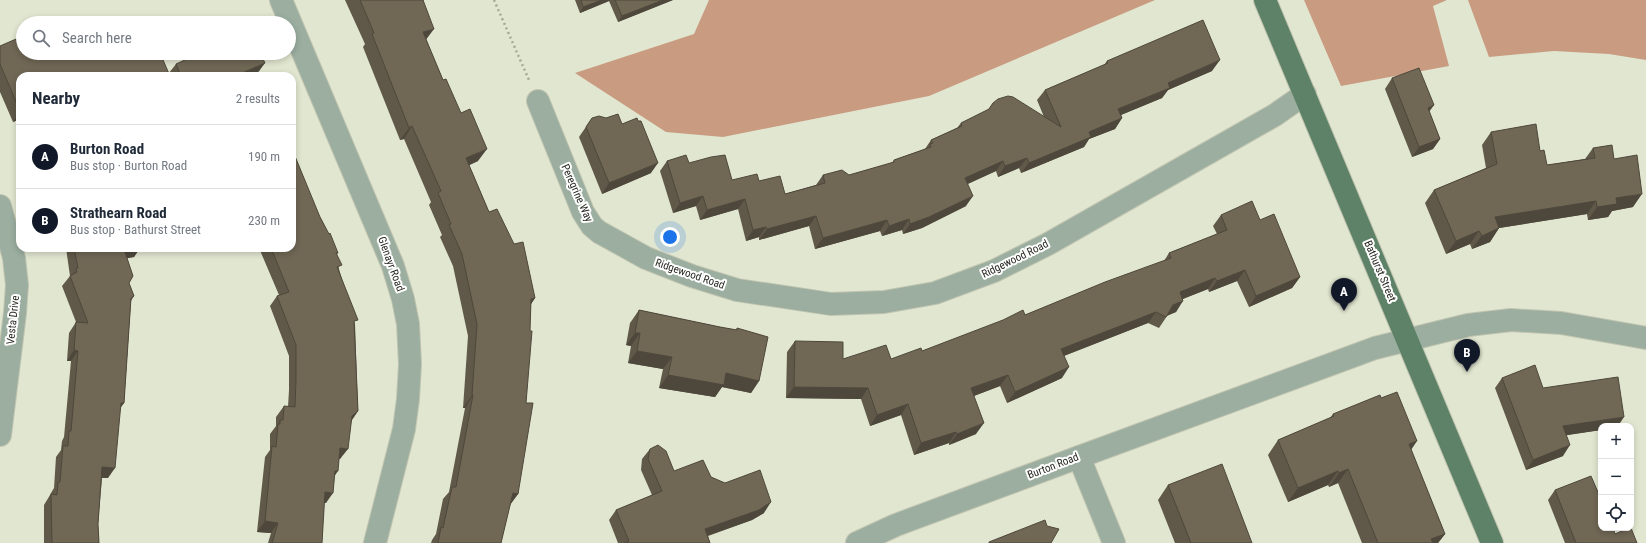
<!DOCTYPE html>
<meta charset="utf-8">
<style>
:root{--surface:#fff;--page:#f6f6f7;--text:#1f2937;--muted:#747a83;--line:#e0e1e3;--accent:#111827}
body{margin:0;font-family:"Roboto Condensed",sans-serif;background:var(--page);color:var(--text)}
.controls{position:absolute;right:12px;bottom:12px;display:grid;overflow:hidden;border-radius:8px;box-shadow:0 2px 6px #0003}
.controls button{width:36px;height:36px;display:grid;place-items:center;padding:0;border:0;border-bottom:1px solid var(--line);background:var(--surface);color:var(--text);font:20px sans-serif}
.you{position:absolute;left:670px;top:237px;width:14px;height:14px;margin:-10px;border:3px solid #fff;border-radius:50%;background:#1a73e8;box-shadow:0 0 0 6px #1a73e833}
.badge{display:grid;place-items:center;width:26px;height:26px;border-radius:50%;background:var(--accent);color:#fff;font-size:13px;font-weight:700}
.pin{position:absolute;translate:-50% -33px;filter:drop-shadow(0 1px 2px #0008)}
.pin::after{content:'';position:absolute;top:21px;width:14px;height:12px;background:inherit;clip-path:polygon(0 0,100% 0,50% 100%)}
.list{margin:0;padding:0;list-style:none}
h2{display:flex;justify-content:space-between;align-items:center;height:52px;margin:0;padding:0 16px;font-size:17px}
h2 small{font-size:13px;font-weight:400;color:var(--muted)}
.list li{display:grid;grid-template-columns:26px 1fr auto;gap:12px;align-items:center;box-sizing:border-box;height:64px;padding:0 16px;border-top:1px solid var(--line)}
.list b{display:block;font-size:15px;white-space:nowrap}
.list p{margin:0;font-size:13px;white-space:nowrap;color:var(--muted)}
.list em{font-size:13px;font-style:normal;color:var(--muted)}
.icon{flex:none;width:22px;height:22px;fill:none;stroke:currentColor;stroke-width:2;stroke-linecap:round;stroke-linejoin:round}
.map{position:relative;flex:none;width:1646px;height:543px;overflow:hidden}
.search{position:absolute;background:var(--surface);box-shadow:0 2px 6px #0003;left:16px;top:16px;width:280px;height:44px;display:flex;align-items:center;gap:10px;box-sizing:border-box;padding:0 14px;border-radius:22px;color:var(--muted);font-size:15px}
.panel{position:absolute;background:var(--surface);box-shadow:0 2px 6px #0003;left:16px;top:72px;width:280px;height:180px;border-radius:12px}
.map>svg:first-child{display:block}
.forest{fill:#c99b81}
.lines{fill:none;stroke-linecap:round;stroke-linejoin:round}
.minor-casing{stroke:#c0c4b0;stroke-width:24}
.major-casing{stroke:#c0c4b0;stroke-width:24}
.path{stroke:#a5a997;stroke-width:2.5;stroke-dasharray:2 3;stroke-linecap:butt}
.minor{stroke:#9baea0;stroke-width:22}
.major{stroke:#5e8267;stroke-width:22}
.wall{fill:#605949}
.shaded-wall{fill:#4e483c}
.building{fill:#706755;stroke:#4e483c}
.labels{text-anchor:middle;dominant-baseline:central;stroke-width:4;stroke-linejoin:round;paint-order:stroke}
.street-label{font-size:11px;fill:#272921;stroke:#fff}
</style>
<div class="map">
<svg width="1646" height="543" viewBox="0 0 1646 543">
<rect width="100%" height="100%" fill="#e1e6d0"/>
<!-- forest -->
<g class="forest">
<path d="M709,0h446l-226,96 -206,41 -57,-5 -91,-59 119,-39z"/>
<path d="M1304,0h143l-14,6 16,60 -108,20z"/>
<path d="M1468,0h178v60l-37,-6 -55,-3 -65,6z"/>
</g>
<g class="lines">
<!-- minor casing -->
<g class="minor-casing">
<g id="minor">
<path d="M281,0l112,266 10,33 5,25 2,40 -2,35 -4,30 -29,114"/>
<path d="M538,101l45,111 9,14 7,6 47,26 46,18 45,14 94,14 53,-2 51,-9 59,-22 54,-27 227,-129 30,-21"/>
<path d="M0,206l14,52 3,27 -2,28 -15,122"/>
<path d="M1079,457l35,86"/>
<path d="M857,543l39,-18 183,-68 296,-109 93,-23 43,-5 50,3 85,15"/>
</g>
</g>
<!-- major casing -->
<g class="major-casing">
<path id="major" d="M1265,0l227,543"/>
</g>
<!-- path -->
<path class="path" d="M494,0l35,80"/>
<!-- minor -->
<use href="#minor" class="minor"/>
<!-- major -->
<use href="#major" class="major"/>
</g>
<!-- wall -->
<g class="wall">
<path d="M345,0h79l-1,1 3,39 52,121 -9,4 20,47 46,86 -4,6 -13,190 -8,11 -9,38h-70l1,-3 4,-6 7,-35 6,-7 16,-84h-2l5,-72 -15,-70 -13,-29 2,-2 -13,-30 2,-3 -27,-63 -4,1 -37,-93 2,-3z"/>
<path d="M575,0h98l-55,22 -9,-21 -29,12z"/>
<path d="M0,46l169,27 7,-9 81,10 -5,2h-232v43l-7,3 -13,-30z"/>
<path d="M1107,61l105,10 -44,19 -6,8 -41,17 1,3 -7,11 -26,10 -5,8 -63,26 -2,-5 -21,9 -2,-6 -28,13 -2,22 -44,22 -19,6 -1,-4 -20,6 -2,-5 -65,18 -6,-23 -50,14v-3l-13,4 -8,-32 -38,11 -4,-14 -23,7 -13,-42 7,-10 22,2 43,17 27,1 26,13 31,-9 7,-10h26l43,-12 2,-3 31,-11 6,-9 26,-12 4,-5 27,-13 5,-7 51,14 -7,-17 8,-10 59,-25z"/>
<path d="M1392,78l42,27 -5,6 11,28 -7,10 -21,8 -27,-68z"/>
<path d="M592,118l30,6 29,49 -49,21 -23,-57z"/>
<path d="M1491,132l49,19 7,14 38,-6 8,-11 21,11 19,48 -21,4 -4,6 -20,3 -1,-6 -88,14 -9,14 -18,7 -2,-5 -24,10 -21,-51 9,-13 52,-22 -4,-23z"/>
<path d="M1221,215l39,5 40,57 -8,11 -43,19 -12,-26 -28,11 -1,-3 -25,10 -7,13 -9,4 -8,12 -11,-5 -84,33 -2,22 -55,25 -7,-17 -26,10 2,38 -27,11v-2l-35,12 -13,-40 -31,11 -9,-27 -75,-1 1,-46 8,-11 48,18h48l31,-8 103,-36 139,-54 5,-8 48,-19 -4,-8z"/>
<path d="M320,217l18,36 -1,1 2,15 16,55 3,87 -6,9 -12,39h-1l-13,44h-2l-2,40h-54l3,-10 -14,-1 8,-75 5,-7v-16l6,-8v-9l8,-11 4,1 1,-17v-34l-19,-50 7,-10 2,-1 -20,-47h33z"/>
<path d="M66,248h74l-6,9 -7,1 2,25 5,13 -3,5 -7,102 -4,5 -12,70h-6l-4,46 1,19h-55v-38l6,-10 1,-2 3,-5 2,-31 5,-7 1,-9 2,-4 7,-76h-4l2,-28 7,-11 -14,-36 8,-10z"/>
<path d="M639,310l81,17 16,3 1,-2 22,53 -8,12 -29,-6 -7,10 -56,-9 4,-19 -35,-6 3,-17 -5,-1 4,-22z"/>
<path d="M1502,378l41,10 58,42 -35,5 -3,21 -37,14 -31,-82z"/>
<path d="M1333,414l78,36 34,84 -7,9h-76l-24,-60 -9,4 -1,-2 -40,17 -20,-47 10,-15 52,-22z"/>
<path d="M650,449l24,22 37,6 53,36 -12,7 -44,16 2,7h-92l-9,-23 7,-10 36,-15 -11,-25 1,-11z"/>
<path d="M1168,485l84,58h-77l-17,-43z"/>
<path d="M1555,490l60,44 22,9h-72l-17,-43z"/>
</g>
<!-- shaded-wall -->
<g class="shaded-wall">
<path d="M602,0h8l-1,1 -29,12 3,-6z"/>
<path d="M663,0h10l-55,22 4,-6z"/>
<path d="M434,29l-9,12 -2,-9z"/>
<path d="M1220,60l-8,11 -44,19 -6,8 -51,21 7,-10 50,-26z"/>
<path d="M265,63l-8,11 -5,2h-17z"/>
<path d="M114,72l-2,4h-7z"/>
<path d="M1434,105l-8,11 2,-8z"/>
<path d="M20,112v7l-7,3z"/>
<path d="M1122,118l-7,11 -26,10 -5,8 -63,26 8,-10 60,-31z"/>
<path d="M412,126l-8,13 -4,1 9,-12z"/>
<path d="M1440,139l-7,10 -21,8 7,-10z"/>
<path d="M487,149l-9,12 -21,10 9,-13z"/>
<path d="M1027,158l-8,10 -21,9 7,-11z"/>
<path d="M1003,161l-7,10 -38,17 7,-10z"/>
<path d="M658,163l-7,10 -49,21 7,-11z"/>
<path d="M1642,194l-9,13 -21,4 -4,6 -20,3 9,-13 19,-9z"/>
<path d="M703,196l-7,10 -23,7 7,-10z"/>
<path d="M973,196l-7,10 -44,22 -19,6 7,-10z"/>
<path d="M745,199l-7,10 -38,11 7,-10z"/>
<path d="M1596,201l-9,13 -88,14 -9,14 -18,7 23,-32z"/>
<path d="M816,216l-7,10 -50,14 8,-11z"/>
<path d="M909,219l-7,11 -20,6 7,-10z"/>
<path d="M887,220l-7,11 -65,18 8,-11z"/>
<path d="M766,227l-7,10 -13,4 7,-11z"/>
<path d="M1479,231l-9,13 -24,10 10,-13z"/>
<path d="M131,248h9l-6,9 -17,3 7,-11z"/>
<path d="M1245,270l-8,11 -28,11 8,-11z"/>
<path d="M1300,277l-8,11 -43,19 7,-11z"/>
<path d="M1215,278l-7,11 -36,14 8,-11z"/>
<path d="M535,298l-8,12 4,-11z"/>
<path d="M1183,301l-7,11 -11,4 8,-11z"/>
<path d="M1156,312l-8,11 -95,37 8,-11z"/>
<path d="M635,333h5l-9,13 -5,-1z"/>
<path d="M74,350l4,1 -7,10h-4z"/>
<path d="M637,351l35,6 -9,12 -35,-6z"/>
<path d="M1069,367l-7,11 -55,25 8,-11z"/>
<path d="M726,373l33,8 -8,12 -29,-6 -7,10 -56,-9 9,-13z"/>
<path d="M1008,375l-8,11 -37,14 8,-12z"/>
<path d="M794,387l74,1 -7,11 -75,-1z"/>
<path d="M472,395h1l-8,13h-2z"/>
<path d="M121,403h3l-8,11z"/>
<path d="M908,404l-7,11 -31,11 7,-11z"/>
<path d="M358,411l-7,10 1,-5z"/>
<path d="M1624,417l-6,9h-17v4l-46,7 8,-11z"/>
<path d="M984,423l-8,11 -27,11 8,-11z"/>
<path d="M956,432l-7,11 -35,12 7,-12z"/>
<path d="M1417,441l-10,15 2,-12z"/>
<path d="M1570,445l-7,11 -37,14 7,-10z"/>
<path d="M340,448l8,1 -8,10h-7z"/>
<path d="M102,467l13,1 -7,10 -13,-1z"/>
<path d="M1348,469l-10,14 -9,4 10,-14z"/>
<path d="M335,471h3l-7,10z"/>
<path d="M1338,471l-10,14 -40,17 10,-14z"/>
<path d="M325,492l8,1 -7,10 -8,-1z"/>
<path d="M513,493l5,1 -9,12z"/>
<path d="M771,502l-7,11 -12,7 -54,19 7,-10z"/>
<path d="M265,521l13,2 -7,10 -14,-1z"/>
<path d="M1445,534l-7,9h-9l2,-4z"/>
</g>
<!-- building -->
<g class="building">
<path d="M360,0h63l11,29 -11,3 20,48 3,-1 15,34 9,-4 17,40 -21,9 23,54 8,-3 17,35 9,-2 12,56 -4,1 -1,32h2l-6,72h7l-15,91 -5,-1 -12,50h-63l3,-16 2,1 9,-41h4l17,-92h-1l5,-71 -15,-70 -13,-29 2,-1 -13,-31 3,-2 -29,-65 -3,2 -37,-94 2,-1z"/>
<path d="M581,0h21l-19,7z"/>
<path d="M615,0h48l-41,16z"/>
<path d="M236,19l9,4h-10z"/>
<path d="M1203,20l17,40 -52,23 2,5 -52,21 4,9 -33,14 2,5 -62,26 -2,-5 -22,8 -2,-5 -38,17 8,18 -44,21 -19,7 -1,-5 -20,7 -2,-6 -64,18 -7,-22 -49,13 -1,-2 -13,3 -8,-31 -38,11 -4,-14 -23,7 -13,-42 19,-6 3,8 22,-6 14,-2 7,25 25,-6 2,7 21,-5 5,18 40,-11 -2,-8 19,-5 7,5 45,-13v-2l37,-13 -1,-3 3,-1 -2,-3 31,-14 -1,-3 28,-14 4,-6 5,-4 10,-3 5,1 48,30 -16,-37 63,-27 -1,-2z"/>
<path d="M88,21v2h-5z"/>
<path d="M23,36v17h137l10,23h-54l-2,-4 -9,4h-85v35l-20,-47v-18z"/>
<path d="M200,53h60l5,10 -30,13h-54l-5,-12z"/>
<path d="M1419,68l15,37 -6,3 12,31 -21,8 -27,-69z"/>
<path d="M618,114l4,10 15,-6 1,3h3l17,42 -49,20 -23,-56 6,-9 7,-2 7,2z"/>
<path d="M1536,124l4,27 4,-1 3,15 48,-7 -2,-10 19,-3 2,14 23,-4 5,39 -26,4 1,6 -20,3 -1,-6 -101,16 4,11 -17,8 -3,-5 -23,10 -22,-51 63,-26 -6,-32z"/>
<path d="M292,149l28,68 9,17 1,-1 8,20h-2l6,12 -5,2 21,53 -4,1 4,90 -6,5 -4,33 -8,-1 -2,23h-3l-2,22 -8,-1 -3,51h-50l6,-20 -13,-2 7,-75 4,1 2,-23h2v-4h3l1,-14 11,1 1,-27v-35l-19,-49 12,-4 -18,-44h21z"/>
<path d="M1252,201l8,19 14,-6 26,63 -44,19 -11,-26 -28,11 -2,-3 -35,14 3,9 -10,4 -7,12 -10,-5 -95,37 8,18 -54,25 -7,-17 -37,13 13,35 -27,11 -1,-2 -35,11 -13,-39 -31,11 -9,-27 -74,-1 1,-46 48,1v17l43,-14 5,14 30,-11 1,3 81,-31 20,-10 2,5 80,-33 66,-24 -2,-5 58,-23 -6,-15z"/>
<path d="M74,248h57l-7,1 9,27 -4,7 5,13 -3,2 -7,105h-3l-6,65 -13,-1 -4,57 1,19h-47l-1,-49 6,1 1,-13h2l3,-36h5l1,-15h2l7,-80 -4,-1 2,-28 12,1 -18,-47 7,-4 -1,-3 2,-1z"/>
<path d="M639,310l81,17 17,3v-2l31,9 -9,44 -33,-8 -2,12 -56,-10 4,-18 -35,-6 3,-18h-5z"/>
<path d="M1535,365l8,23 75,-11 6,40 -61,9 7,19 -37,15 -31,-82z"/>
<path d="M1397,392l20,49 -8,3 36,90 -14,5 2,4h-55l-30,-74 -9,4 -1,-2 -40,17 -20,-48 56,-24 -1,-2 47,-19 1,3z"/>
<path d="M658,445l8,6 8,20 29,-11 8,17 14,6 35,-13 11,32 -12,8 -54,19 5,14h-86l5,-2 -13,-31 46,-19 -14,-32 2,-10z"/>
<path d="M1222,464l30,79h-61l-23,-58z"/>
<path d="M1591,476l10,23v29h12l2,6 14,-6h2l6,15h-61l-21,-53z"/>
<path d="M1045,520l2,6 12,3 -8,14h-62v-1z"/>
</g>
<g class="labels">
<!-- street labels -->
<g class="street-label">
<text transform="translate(577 193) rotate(66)">Peregrine Way</text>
<text transform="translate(1015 259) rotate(-26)">Ridgewood Road</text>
<text transform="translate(391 264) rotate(70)">Glenayr Road</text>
<text transform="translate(1380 271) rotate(67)">Bathurst Street</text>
<text transform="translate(690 274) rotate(19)">Ridgewood Road</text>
<text transform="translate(13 320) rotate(-84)">Vesta Drive</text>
<text transform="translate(1053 466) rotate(-21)">Burton Road</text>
</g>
</g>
</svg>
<div class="controls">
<button>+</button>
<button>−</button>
<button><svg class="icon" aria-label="locate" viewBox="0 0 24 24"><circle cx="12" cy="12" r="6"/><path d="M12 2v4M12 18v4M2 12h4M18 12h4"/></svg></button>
</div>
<div class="you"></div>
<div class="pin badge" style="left:1344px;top:311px">A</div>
<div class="pin badge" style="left:1467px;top:372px">B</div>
<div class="search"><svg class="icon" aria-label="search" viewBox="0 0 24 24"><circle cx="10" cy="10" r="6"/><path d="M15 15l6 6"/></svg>Search here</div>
<section class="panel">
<h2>Nearby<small>2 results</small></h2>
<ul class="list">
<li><span class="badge">A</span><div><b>Burton Road</b><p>Bus stop · Burton Road</p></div><em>190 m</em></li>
<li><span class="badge">B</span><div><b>Strathearn Road</b><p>Bus stop · Bathurst Street</p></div><em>230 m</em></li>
</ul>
</section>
</div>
